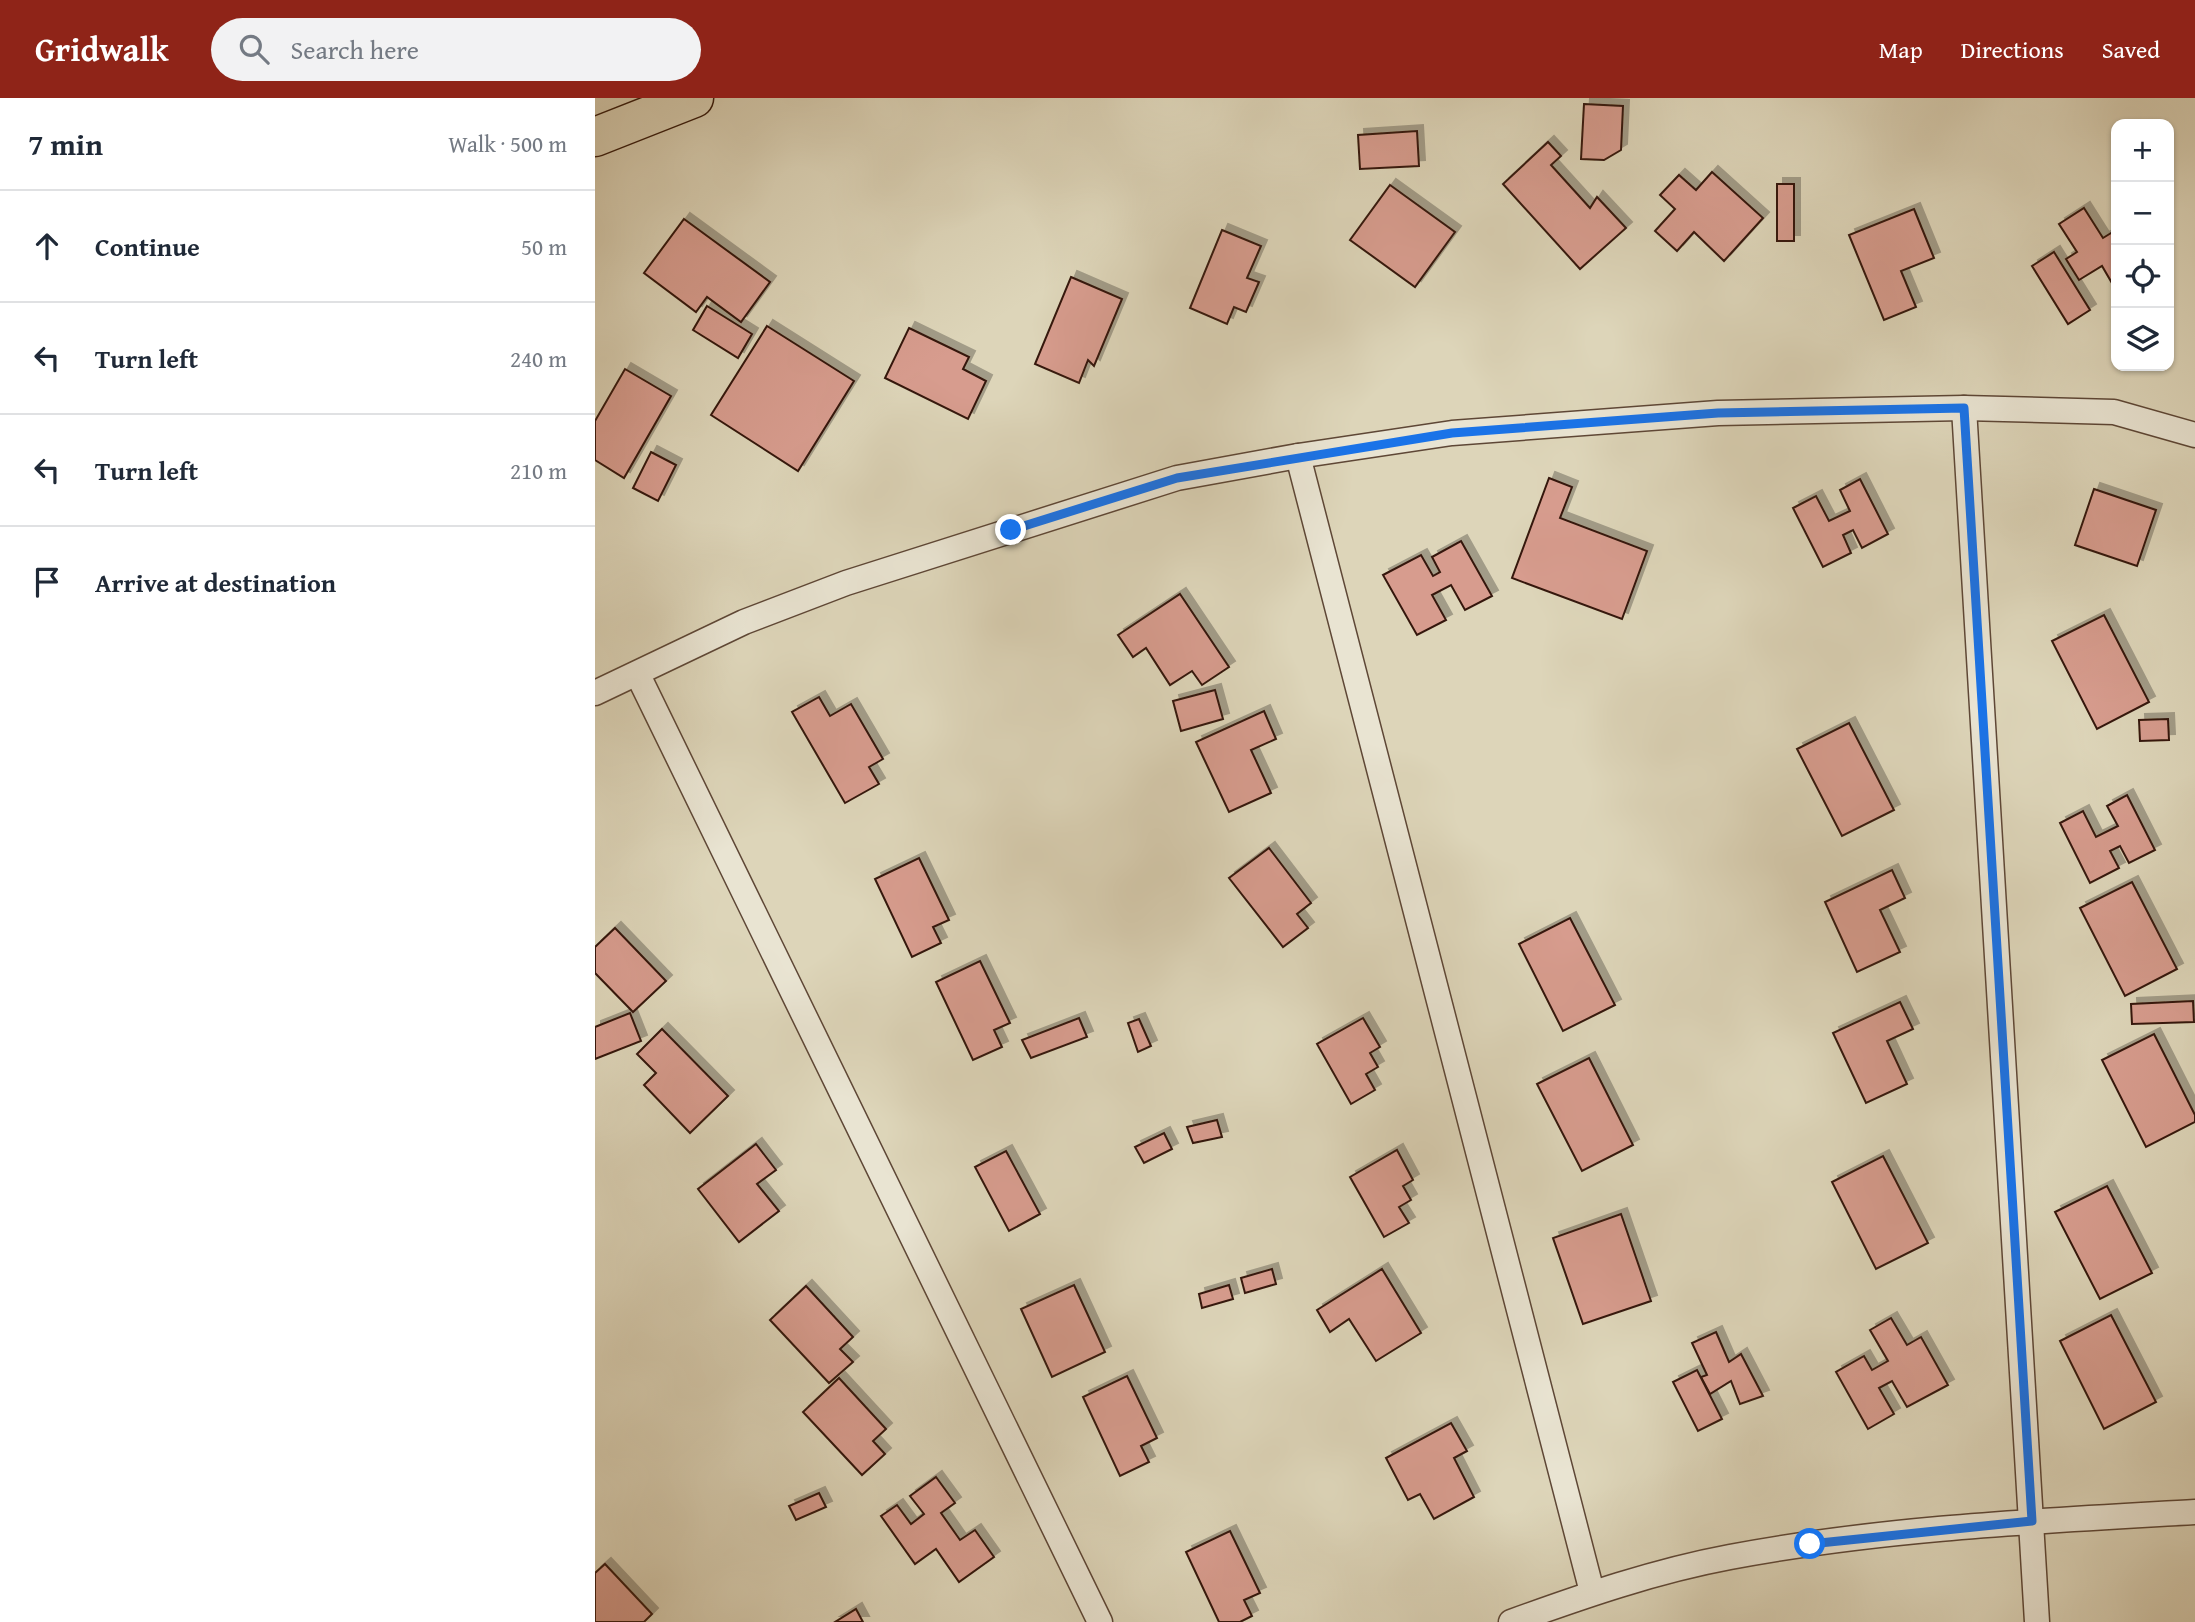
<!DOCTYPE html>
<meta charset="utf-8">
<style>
:root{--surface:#fff;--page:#f2f2f3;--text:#1f2937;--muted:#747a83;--line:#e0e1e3;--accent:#8f2418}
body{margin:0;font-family:"Gentium Book Plus",serif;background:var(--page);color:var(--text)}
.controls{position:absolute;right:21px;top:21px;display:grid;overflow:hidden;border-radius:14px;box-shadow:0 2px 5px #0004}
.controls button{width:63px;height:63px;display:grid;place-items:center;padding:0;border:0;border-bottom:2px solid var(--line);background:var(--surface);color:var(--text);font:35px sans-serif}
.stop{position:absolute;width:21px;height:21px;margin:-16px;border:5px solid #1a73e8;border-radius:50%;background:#fff}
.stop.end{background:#1a73e8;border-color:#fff;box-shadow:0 2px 7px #0008}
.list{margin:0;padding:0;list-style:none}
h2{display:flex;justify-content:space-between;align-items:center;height:91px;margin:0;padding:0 28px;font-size:30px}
h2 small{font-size:23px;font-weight:400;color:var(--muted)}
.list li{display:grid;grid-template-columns:46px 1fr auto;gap:21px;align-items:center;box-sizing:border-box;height:112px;padding:0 28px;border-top:2px solid var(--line)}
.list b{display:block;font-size:26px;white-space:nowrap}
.list em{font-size:23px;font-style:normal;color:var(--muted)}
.icon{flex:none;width:38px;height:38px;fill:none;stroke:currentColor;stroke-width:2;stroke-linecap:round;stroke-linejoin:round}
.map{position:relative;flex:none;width:1600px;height:1524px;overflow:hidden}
header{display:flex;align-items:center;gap:42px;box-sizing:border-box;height:98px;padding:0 35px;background:var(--accent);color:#fff}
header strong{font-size:33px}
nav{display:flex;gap:38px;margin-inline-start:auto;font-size:24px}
.search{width:490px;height:63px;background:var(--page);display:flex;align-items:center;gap:18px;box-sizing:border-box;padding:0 24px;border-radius:38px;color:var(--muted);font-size:26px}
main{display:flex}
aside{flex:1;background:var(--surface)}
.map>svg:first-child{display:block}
.building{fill:#d79c8e;stroke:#34180b;stroke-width:2;filter:url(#shadow)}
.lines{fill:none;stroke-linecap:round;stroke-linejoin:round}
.street-casing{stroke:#5e4736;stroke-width:27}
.primary-casing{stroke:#34180b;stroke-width:41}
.street{stroke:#e9e4d2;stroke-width:24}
.primary{stroke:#ddd5b9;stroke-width:38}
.route{stroke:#1a73e8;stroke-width:9}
</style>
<header>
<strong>Gridwalk</strong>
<div class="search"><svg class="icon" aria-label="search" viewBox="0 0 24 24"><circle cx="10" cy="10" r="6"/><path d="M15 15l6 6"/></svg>Search here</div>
<nav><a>Map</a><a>Directions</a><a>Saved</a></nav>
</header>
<main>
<aside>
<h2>7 min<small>Walk · 500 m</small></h2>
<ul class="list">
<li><svg class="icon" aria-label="ahead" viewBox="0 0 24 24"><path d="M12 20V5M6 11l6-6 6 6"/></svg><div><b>Continue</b></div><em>50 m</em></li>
<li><svg class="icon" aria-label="left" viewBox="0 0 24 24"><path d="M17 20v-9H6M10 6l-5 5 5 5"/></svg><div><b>Turn left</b></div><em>240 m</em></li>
<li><svg class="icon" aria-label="left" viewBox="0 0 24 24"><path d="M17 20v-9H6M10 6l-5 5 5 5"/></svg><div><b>Turn left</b></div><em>210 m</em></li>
<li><svg class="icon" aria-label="arrive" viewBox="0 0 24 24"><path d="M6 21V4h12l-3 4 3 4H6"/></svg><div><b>Arrive at destination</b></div></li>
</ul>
</aside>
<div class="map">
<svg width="1600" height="1524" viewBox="0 0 1600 1524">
<defs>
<filter id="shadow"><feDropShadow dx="6" dy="-6" stdDeviation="0" flood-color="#0004"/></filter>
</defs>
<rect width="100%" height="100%" fill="#ddd5b9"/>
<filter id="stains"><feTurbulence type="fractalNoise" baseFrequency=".00286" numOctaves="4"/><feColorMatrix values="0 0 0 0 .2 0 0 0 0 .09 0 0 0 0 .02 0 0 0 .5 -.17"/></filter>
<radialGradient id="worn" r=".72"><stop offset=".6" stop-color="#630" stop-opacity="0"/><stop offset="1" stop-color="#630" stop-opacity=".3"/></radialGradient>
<!-- building -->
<g class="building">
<path d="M989,6l39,2 -2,44 -17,10 -23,-1z"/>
<path d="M822,33l2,35 -59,3 -2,-34z"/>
<path d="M953,44l13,14 -10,9 39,43 7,-11 29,31 -46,41 -77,-85z"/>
<path d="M1117,74l51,46 -39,43 -30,-29 -17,19 -22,-20 20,-22 -15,-14 19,-20 17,15z"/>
<rect x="1182" y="86" width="17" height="57"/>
<path d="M795,87l65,47 -40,55 -65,-47z"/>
<path d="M1489,110l19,30 13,-8v60l-14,-24 -23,14 -13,-21 11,-7 -18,-28z"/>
<path d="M1319,111l20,49 -33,13 15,36 -32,13 -35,-85z"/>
<path d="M89,121l86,63 -29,40 -34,-25 -11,15 -52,-39z"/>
<path d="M627,132l39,16 -14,32 12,4 -13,30 -12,-5 -7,17 -37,-16z"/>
<path d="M1459,154l36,58 -22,14 -36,-58z"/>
<path d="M476,179l51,22 -28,67 -6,-6 -9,23 -44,-19z"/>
<path d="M112,208l45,28 -14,24 -45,-28z"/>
<path d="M172,228l87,55 -56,90 -87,-56z"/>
<path d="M314,230l60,29 -6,12 23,12 -18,38 -83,-41z"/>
<path d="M30,271l46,27 -47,82 -29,-18v-39z"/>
<path d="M56,354l25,13 -18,36 -25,-13z"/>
<path d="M954,380l23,9 -12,31 87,33 -25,68 -110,-41z"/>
<path d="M1265,381l28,55 -26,14 -9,-18 -10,5 8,18 -28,14 -30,-59 23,-12 13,25 21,-10 -10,-21z"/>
<path d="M1499,391l62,21 -19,56 -62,-21z"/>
<path d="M866,443l31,55 -27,14 -14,-25 -19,10 14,25 -29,15 -34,-60 38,-20 12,21 7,-4 -8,-15z"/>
<path d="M585,496l49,73 -27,18 -10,-14 -22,14 -24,-37 -13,9 -15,-22z"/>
<path d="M1509,517l45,87 -52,27 -45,-88z"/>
<path d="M620,592l8,29 -42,12 -8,-30z"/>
<path d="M224,599l11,19 21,-12 32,55 -14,8 10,17 -34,19 -53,-91z"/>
<path d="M669,613l12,28 -25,11 20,43 -42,19 -33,-70z"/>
<path d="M1573,621l1,21 -29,1 -1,-21z"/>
<path d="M1254,625l45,87 -52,26 -45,-87z"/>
<path d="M1532,697l28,55 -26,13 -9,-17 -10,5 9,17 -29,15 -30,-60 23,-12 13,26 22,-11 -11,-20z"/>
<path d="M674,750l42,55 -14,11 11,14 -25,19 -54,-69z"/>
<path d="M324,760l30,62 -16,7 8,16 -29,14 -37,-78z"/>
<path d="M1297,772l13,28 -25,12 20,42 -43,20 -32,-70z"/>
<path d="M1537,784l45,87 -52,27 -45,-88z"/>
<path d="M975,820l45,87 -52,26 -44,-87z"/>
<path d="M20,830l51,53 -33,31 -38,-39v-26z"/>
<path d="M385,863l30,62 -16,7 8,17 -29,13 -37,-78z"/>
<path d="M1598,903l1,21 -62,2 -1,-20z"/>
<path d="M1305,904l13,27 -26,12 20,43 -41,19 -33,-70z"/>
<path d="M35,915l11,28 -46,18v-32z"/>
<path d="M484,920l8,19 -56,21 -9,-18z"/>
<path d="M768,920l17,29 -10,6 8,14 -12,7 9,16 -24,14 -34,-60z"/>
<path d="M544,921l12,27 -13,6 -10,-29z"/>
<path d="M67,931l66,67 -38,37 -46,-48 12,-12 -19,-19z"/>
<path d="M1559,936l41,81v7l-49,25 -44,-87z"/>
<path d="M994,960l44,87 -51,26 -45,-87z"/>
<path d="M622,1022l5,17 -29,6 -6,-16z"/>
<path d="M569,1035l8,16 -28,14 -9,-16z"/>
<path d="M161,1046l20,26 -19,14 22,27 -40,31 -41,-53z"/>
<path d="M802,1052l16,30 -10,6 8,14 -12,7 10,16 -25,14 -34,-60z"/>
<path d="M411,1053l34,63 -31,17 -34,-64z"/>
<path d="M1288,1058l45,87 -52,26 -44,-87z"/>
<path d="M1512,1088l45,87 -52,26 -45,-87z"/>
<path d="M1026,1116l30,87 -68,23 -30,-86z"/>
<path d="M677,1171l4,15 -31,9 -4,-15z"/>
<path d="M787,1171l39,64 -45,28 -27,-42 -19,13 -13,-22z"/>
<path d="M479,1187l31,67 -53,25 -31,-68z"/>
<path d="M634,1187l4,14 -31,9 -3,-14z"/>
<path d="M211,1188l47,51 -13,12 13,13 -24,21 -59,-63z"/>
<path d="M1516,1217l45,87 -52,27 -44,-88z"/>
<path d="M1296,1220l16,27 14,-8 27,48 -41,22 -15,-26 -13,7 15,26 -26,15 -32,-57 28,-16 8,14 16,-9 -18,-31z"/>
<path d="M1121,1234l13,30 12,-8 22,42 -23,8 -9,-23 -21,13 -9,-17 6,-2 -15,-32z"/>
<path d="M1102,1272l25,49 -24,12 -25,-49z"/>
<path d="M532,1278l30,62 -16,8 8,16 -29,14 -37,-79z"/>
<path d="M244,1280l47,51 -13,12 12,13 -23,21 -59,-63z"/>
<path d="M856,1325l16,28 -13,7 20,39 -40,22 -14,-25 -12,6 -22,-42z"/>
<path d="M341,1379l19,26 -14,10 19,27 15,-10 19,27 -35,25 -23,-33 -21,15 -34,-48 16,-11 14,19 13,-10 -14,-18z"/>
<path d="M224,1395l7,14 -30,13 -7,-14z"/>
<path d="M635,1433l30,62 -16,7 8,16 -12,6h-21l-33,-70z"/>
<path d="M10,1466l47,50 -8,8h-49v-49z"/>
<path d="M261,1511l7,13h-28z"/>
</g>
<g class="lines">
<!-- street casing -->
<g class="street-casing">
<g id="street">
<path d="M1369,310l73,1214"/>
<path d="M703,358l294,1136"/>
<path d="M43,577l462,947"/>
<path d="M0,595l149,-71 102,-39 331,-105 121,-22 154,-23 266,-20 246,-5 150,4 81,23"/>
<path d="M916,1524c72,-26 144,-51 219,-65 153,-29 310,-36 465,-45"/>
</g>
</g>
<!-- primary casing -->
<g class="primary-casing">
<path id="primary" d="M0,39l99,-39"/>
</g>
<!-- street -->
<use href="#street" class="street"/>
<!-- primary -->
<use href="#primary" class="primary"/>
</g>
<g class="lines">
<!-- route -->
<path class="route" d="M416,432l166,-52 275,-45 266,-20 246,-5 68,1113 -222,23"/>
</g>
<rect width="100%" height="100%" filter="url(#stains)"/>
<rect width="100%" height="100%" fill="url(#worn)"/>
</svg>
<div class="controls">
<button>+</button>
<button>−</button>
<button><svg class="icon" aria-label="locate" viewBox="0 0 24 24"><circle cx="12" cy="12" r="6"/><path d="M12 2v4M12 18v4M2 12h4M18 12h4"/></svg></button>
<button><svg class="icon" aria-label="layers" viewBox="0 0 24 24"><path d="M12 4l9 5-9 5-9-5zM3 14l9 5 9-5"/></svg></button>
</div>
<div class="stop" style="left:1215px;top:1446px"></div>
<div class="stop end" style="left:416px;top:432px"></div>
</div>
</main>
